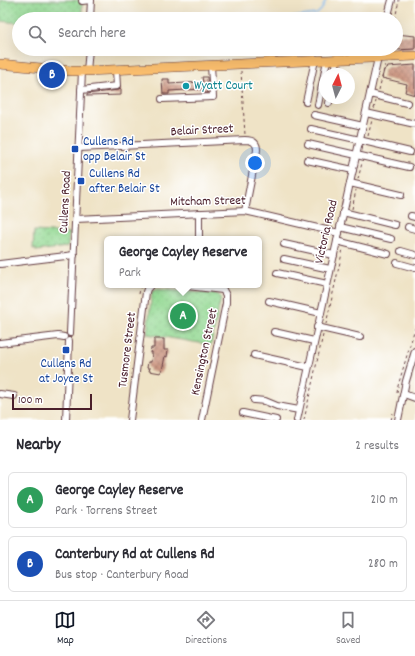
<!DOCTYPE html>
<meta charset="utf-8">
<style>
:root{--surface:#fff;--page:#f2f2f3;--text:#2b2b33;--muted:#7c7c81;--line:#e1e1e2;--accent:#111827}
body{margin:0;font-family:Dekko,sans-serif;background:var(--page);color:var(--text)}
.compass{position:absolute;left:319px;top:68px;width:36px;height:36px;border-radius:50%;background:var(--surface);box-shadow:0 4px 16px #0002;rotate:6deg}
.scale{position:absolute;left:12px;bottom:10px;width:80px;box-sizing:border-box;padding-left:4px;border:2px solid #4a1f2b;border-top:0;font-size:11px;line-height:14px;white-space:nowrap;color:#4a1f2b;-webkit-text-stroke:3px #fff;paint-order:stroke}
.you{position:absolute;left:255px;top:163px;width:14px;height:14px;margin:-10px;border:3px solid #fff;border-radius:50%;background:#1a73e8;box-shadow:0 0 0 6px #1a73e833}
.badge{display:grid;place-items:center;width:26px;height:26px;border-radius:50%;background:var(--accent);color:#fff;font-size:13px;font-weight:700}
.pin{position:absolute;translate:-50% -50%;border:2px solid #fff;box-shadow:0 1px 4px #0006}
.popup{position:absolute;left:104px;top:236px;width:158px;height:52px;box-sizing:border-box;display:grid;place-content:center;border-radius:6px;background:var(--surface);filter:drop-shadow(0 1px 3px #0005);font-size:13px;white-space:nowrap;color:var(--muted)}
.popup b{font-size:15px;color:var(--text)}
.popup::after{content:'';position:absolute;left:50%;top:100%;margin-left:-8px;border:8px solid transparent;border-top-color:var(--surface)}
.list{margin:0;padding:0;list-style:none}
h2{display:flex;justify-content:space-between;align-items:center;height:52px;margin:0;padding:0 16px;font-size:17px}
h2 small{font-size:13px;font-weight:400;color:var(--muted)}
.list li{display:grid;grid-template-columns:26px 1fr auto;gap:12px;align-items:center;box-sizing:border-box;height:56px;margin:0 8px 8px;padding:0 8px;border:1px solid var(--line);border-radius:6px}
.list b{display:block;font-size:15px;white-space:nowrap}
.list p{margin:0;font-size:13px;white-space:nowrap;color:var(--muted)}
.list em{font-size:13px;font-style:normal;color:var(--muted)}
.icon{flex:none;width:22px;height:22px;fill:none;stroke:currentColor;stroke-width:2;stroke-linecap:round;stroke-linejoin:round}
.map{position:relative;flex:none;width:415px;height:420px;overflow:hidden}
.search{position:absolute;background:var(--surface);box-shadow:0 4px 16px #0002;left:12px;right:12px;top:12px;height:44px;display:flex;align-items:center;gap:10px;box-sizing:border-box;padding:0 14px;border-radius:22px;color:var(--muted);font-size:15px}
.sheet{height:180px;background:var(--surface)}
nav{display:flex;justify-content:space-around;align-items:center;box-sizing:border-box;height:56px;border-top:1px solid var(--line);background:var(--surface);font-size:11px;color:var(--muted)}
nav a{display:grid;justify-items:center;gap:2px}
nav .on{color:var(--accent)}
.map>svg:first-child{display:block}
.green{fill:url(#green-dots);stroke:#6e7c5e}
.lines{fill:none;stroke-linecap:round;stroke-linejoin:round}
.stream{stroke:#80baf1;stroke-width:1.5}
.building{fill:url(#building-cross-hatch)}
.minor-casing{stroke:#633c42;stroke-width:8}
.highway-casing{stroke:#633c42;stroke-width:10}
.path{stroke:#633c42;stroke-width:1;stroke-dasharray:3 3;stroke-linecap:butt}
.minor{stroke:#fff;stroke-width:6}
.highway{stroke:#fabe6e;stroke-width:9}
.culture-dot{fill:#0f9aa8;stroke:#fff;stroke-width:1.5}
.transit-dot{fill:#1a4fb4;stroke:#fff;stroke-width:1.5}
.labels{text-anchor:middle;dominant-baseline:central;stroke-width:3;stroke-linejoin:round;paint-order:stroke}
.culture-label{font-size:13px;fill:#0d838f;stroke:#fff;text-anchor:start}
.street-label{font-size:13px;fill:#4a1f2b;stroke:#fff}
.transit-label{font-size:13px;fill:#164399;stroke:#fff;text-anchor:start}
</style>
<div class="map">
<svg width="415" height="420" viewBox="0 0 415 420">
<defs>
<pattern id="green-dots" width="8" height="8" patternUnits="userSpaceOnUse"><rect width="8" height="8" fill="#92d891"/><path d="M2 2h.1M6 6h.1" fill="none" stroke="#7fb97d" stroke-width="1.8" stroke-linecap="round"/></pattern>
<pattern id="building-cross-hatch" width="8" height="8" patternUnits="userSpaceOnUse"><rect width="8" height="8" fill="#ce9a85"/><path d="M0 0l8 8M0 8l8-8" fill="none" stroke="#a97d6d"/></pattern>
</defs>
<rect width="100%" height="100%" fill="#fff"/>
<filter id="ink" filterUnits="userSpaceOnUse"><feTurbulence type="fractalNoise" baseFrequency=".025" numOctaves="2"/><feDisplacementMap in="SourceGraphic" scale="8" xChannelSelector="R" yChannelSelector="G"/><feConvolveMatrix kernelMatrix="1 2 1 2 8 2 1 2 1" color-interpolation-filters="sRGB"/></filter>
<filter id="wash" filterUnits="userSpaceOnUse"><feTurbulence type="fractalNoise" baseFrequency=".012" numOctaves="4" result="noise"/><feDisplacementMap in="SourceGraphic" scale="16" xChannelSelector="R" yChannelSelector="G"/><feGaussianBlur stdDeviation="0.9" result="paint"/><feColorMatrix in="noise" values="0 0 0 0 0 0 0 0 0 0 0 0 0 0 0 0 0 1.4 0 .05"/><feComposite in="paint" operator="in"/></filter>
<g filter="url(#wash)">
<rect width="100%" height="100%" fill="#efe3c6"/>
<!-- green -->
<g class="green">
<path d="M0,0h82v19h-63v4l-19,-2z"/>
<path d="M34,231l35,2 -1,13 -1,1 -31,4v-3l-3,1z"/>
<path d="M156,289l62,5 3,4 -10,47 -64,-11 5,-42z"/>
</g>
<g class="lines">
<!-- stream -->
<g class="stream">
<path d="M99,16l13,3"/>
<path d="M280,19l37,-5 5,-5 4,-9"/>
</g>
</g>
<g id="blocks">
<!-- building -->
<g class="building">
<path d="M396,34l19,2v13l-19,1z"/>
<path d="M415,65v30l-10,-3 2,-8 -25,-6 2,-8 4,-3z"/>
<path d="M202,77h5l1,16h-5v-4l-34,2v3h-6l-1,-15h7v5l34,-2z"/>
<path d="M121,89v6l-34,1v-2l31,-4z"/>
<path d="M154,339h10v11h4l-1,7 -2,-1 -3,15h-1v2l-12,-2 1,-3h-3l1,-6h3l1,-9h-2l1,-5h3z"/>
</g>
</g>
</g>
<g filter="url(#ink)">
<use href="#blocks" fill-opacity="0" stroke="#633c42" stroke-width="1"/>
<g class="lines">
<!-- minor casing -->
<g class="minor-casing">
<g id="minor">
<path d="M82,1l9,-1"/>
<path d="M90,19l1,-19"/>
<path d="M387,19l5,-19"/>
<path d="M87,71l2,-22"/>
<path d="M335,74l2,-15"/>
<path d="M81,90l36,-4 -1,-16"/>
<path d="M370,94l37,9"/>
<path d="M162,99l51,-2 -2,-31"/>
<path d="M306,102l9,-42"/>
<path d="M329,103l1,-5"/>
<path d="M318,105l9,-45"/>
<path d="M366,113l49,11"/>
<path d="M314,115l49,11"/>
<path d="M311,129l49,11"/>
<path d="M359,140l51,12"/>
<path d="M308,144l101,23"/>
<path d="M79,148l166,-8c7,0 12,2 12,10l-12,61"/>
<path d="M307,160l46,10"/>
<path d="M350,183l51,12"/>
<path d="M343,212l52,13"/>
<path d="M411,216l4,1"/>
<path d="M76,219l169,-8 94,22"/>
<path d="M340,227l51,12"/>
<path d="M408,227l7,2"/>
<path d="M199,239v-26"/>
<path d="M337,241l51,13"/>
<path d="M284,244l50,11"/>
<path d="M401,251l14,4"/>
<path d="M284,259l46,10"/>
<path d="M397,263l18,5"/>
<path d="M0,264l74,-9"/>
<path d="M277,273l50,11"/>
<path d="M178,285l45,5"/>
<path d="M269,301l52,12"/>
<path d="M317,327l43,10"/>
<path d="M274,332l40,9"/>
<path d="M70,333l12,-262"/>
<path d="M0,343l58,-7 6,1"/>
<path d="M254,355l54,12"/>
<path d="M0,394l14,2"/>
<path d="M404,394l11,4"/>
<path d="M254,400l11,1 12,5 22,4"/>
<path d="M243,413l33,7"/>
<path d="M66,420l3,-79"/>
<path d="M130,420l16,-128 1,-3 4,-4"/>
<path d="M202,420l24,-117v-8l-3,-5"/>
<path d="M297,420l83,-371"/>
<path d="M398,420l8,-39 9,-30"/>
</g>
</g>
<!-- highway casing -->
<g class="highway-casing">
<path id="highway" d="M0,64l72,7h15l328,-15"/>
</g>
<!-- path -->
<g class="path">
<path d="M395,19l4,-19"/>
<path d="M241,71l4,64"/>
<path d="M379,90l6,-25"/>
<path d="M374,109l2,-8"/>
<path d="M368,136l4,-16"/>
<path d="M358,179l4,-16"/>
<path d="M352,209l4,-19"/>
<path d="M139,294l2,-9"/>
<path d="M326,324l17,-75"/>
<path d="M397,393l1,-7 17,-58"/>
<path d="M304,420l19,-85"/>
<path d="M391,420l2,-7"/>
</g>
<!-- minor -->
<use href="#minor" class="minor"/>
<!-- highway -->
<use href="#highway" class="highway"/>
</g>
</g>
<!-- markers -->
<circle class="culture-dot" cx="186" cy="86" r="4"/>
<g class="transit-dot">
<rect x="71" y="145" width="8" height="8" rx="2"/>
<rect x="77" y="177" width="8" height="8" rx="2"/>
<rect x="62" y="346" width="8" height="8" rx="2"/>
</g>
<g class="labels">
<!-- culture labels -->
<g class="culture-label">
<text x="194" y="86">Wyatt Court</text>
</g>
<!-- street labels -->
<g class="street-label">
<text transform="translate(202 131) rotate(-3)">Belair Street</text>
<text transform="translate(66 202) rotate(-87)">Cullens Road</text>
<text transform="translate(208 202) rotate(-1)">Mitcham Street</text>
<text transform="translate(327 232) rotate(-77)">Victoria Road</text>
<text transform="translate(128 350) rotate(-83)">Tusmore Street</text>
<text transform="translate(205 352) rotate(-78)">Kensington Street</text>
</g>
<!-- transit labels -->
<g class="transit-label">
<text x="83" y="142">Cullens Rd<tspan x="83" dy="15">opp Belair St</tspan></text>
<text x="89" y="174">Cullens Rd<tspan x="89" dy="15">after Belair St</tspan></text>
<text x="66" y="364" text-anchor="middle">Cullens Rd<tspan x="66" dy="15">at Joyce St</tspan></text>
</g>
</g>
</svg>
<svg class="compass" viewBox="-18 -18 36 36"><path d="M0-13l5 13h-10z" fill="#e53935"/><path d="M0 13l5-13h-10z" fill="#7c7c81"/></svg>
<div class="scale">100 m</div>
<div class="you"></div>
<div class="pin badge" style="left:183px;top:316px;background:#2e9e5b">A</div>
<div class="popup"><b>George Cayley Reserve</b>Park</div>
<div class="pin badge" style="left:52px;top:75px;background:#1a4fb4">B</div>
<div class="search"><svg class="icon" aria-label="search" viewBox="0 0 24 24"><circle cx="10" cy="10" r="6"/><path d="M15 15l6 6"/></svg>Search here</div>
</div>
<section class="sheet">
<h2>Nearby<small>2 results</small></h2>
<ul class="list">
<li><span class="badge" style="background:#2e9e5b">A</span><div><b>George Cayley Reserve</b><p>Park · Torrens Street</p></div><em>210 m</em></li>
<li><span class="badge" style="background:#1a4fb4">B</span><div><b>Canterbury Rd at Cullens Rd</b><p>Bus stop · Canterbury Road</p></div><em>280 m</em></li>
</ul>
</section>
<nav>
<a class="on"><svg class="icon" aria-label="map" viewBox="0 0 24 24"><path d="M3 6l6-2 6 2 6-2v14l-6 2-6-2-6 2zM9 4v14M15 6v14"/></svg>Map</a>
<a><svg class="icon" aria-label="directions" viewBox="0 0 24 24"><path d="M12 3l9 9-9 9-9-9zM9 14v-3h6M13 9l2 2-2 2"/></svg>Directions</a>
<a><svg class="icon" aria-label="saved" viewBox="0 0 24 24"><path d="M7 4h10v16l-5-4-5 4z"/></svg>Saved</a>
</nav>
